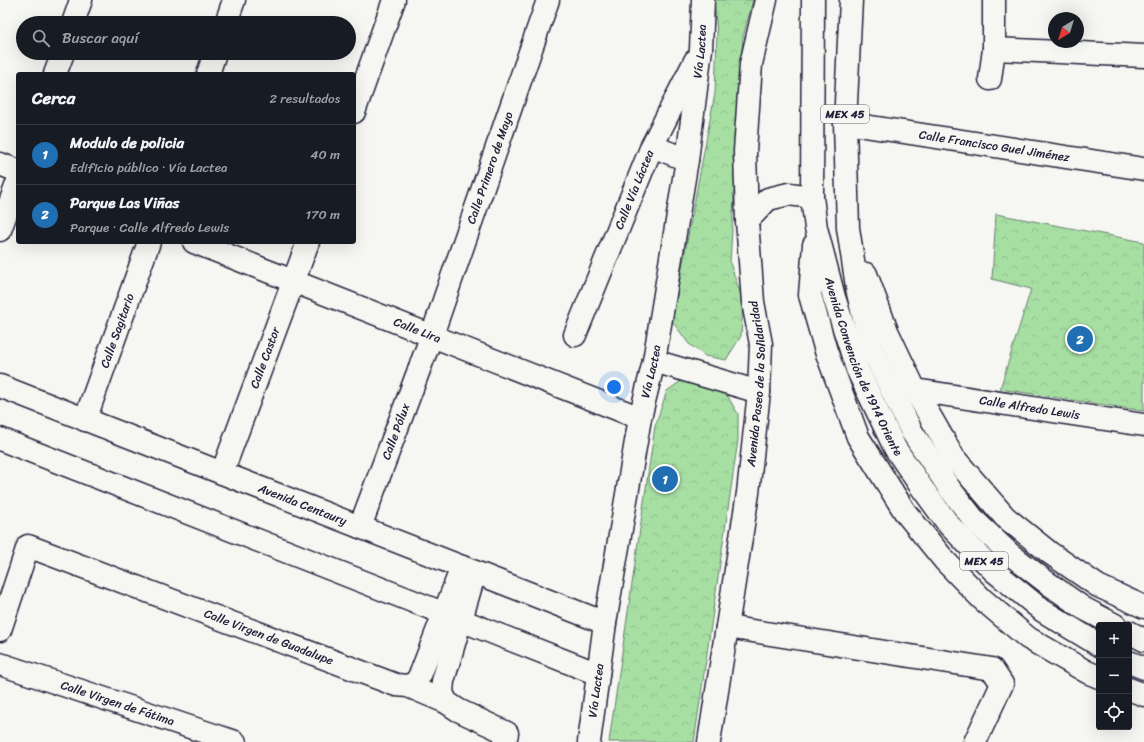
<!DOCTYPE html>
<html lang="es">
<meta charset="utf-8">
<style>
:root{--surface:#171b24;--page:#20242c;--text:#f1f3f6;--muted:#9ea1a6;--line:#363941;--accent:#1f6fb2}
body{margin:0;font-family:Sriracha,sans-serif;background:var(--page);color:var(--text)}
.controls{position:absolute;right:12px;bottom:12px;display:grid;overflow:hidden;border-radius:4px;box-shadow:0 4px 16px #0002}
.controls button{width:36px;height:36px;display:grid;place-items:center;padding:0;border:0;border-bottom:1px solid var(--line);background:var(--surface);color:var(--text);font:20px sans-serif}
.compass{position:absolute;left:1048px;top:12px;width:36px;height:36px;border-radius:50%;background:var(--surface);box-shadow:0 4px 16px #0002;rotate:218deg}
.you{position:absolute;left:614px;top:387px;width:14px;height:14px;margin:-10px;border:3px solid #fff;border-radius:50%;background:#1a73e8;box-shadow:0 0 0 6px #1a73e833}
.badge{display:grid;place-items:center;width:26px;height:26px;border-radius:50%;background:var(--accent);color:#fff;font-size:13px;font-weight:700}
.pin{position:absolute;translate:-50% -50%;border:2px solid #fff;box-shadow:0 1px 4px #0006}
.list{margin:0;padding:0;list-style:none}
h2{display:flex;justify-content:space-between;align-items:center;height:52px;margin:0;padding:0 16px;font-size:17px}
h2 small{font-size:13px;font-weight:400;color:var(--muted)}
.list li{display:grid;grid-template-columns:26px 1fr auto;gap:12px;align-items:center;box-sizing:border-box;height:60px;padding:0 16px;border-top:1px solid var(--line)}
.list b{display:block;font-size:15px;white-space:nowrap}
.list p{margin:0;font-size:13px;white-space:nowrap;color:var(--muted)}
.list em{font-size:13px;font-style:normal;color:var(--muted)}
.icon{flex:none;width:22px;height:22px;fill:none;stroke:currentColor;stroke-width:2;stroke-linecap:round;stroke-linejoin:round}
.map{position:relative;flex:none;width:1144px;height:742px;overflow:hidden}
.search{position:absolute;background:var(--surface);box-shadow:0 4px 16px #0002;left:16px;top:16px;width:340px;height:44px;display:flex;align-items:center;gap:10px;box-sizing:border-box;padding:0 14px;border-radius:22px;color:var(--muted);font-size:15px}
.panel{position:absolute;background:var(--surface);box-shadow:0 4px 16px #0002;left:16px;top:72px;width:340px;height:172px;border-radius:4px}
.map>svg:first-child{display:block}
.park{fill:url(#park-crowns);stroke:#64806f}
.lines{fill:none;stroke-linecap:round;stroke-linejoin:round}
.minor-casing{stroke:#22223b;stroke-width:25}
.major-casing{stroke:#22223b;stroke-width:25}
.minor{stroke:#f6f6f2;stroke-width:22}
.major{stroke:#f6f6f2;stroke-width:22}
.labels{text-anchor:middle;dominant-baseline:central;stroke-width:3;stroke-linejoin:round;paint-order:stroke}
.shield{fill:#f6f6f2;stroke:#626272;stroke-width:1}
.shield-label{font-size:11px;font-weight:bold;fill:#22223b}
.street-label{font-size:12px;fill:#22223b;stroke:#f6f6f2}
</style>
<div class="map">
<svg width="1144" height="742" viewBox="0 0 1144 742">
<defs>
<pattern id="park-crowns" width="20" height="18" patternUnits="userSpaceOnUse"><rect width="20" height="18" fill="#a7dfa3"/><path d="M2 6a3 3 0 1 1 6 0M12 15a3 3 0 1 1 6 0" fill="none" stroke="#8fbf8d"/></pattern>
</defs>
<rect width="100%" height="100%" fill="#f6f6f2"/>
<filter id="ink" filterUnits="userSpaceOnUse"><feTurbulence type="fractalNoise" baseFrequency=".025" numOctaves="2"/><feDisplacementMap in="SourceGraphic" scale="8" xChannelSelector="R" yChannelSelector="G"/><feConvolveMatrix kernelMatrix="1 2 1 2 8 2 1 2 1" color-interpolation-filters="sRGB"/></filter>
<g filter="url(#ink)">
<!-- park -->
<g class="park">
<path d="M714,0h39l-10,37 -5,61 -3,82 -5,83 13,38 -2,35 -15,24 -21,-4 -16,-12 -17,-23 43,-228 2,-60z"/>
<path d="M996,214l148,28v169l-144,-22 31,-100 -39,-10z"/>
<path d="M681,381l43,9 14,24v26l-44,302h-85l46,-316 12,-35z"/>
</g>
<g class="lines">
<!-- minor casing -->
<g class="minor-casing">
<g id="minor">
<path d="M73,23l8,-23"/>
<path d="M226,23l8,-23"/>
<path d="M994,49l150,7"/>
<path d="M55,74l8,-21"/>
<path d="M208,74l7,-21"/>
<path d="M990,79l4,-30v-49"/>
<path d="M354,112l40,-112"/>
<path id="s1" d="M845,123l299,46"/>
<path d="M652,146l35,14"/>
<path d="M0,164l18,7"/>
<path d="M0,230l18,-49"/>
<path id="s2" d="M194,242l446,176"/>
<path id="s3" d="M575,335l77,-189 43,-85"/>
<path d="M654,361l105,31"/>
<path id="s4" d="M0,386l605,237"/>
<path id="s5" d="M915,390l229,35"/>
<path id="s6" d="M85,420l64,-178"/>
<path d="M0,439l598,235"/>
<path id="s7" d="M222,473l86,-231"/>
<path id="s8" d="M360,527l72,-192 116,-335"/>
<path d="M727,627l265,42 10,15 -27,58"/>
<path id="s9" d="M0,630l28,-84 368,139 12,1 38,16 12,8 49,23 -2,9"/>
<path id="s10" d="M0,664l235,78"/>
<path d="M408,686l8,-4 5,-9 41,-106"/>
<path d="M446,702l-4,-10 1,-11 32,-109"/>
<path id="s11" d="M589,742l16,-119 35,-205 14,-57 33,-201 14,-111 2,-49"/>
<path id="s12" d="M709,742l39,-249 11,-101 2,-48 -8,-42 -6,-81 -2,-70 6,-87 15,-64"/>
</g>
</g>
<!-- major casing -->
<g class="major-casing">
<g id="major">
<path id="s13" d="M813,0l-1,197 4,31 18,69 23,72 38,79 27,40 27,37 45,46 49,40 56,34"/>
<path d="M851,0l-6,123 3,105 10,65 13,55 41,84 38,57 26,33 34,32 35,27 38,27 32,17"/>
<path d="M747,221l21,-22 21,-5 23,3"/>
<path d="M814,245l-4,50 16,56 32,86 47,75 40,49 37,38 46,39 59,34 12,5"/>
<path d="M866,274l21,57 28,59 39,68 51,59 45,36 48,33 46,21"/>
<path d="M1129,632l15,8"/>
<path d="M1129,662l15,6"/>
<path d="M1129,689l15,6"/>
</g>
</g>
<!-- minor -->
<use href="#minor" class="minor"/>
<!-- major -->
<use href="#major" class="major"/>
</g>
</g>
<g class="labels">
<!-- shield labels -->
<g class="shield">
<rect x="821" y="105" width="48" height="18" rx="3"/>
<rect x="960" y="552" width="48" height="18" rx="3"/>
</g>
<g class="shield-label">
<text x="845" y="114">MEX 45</text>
<text x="984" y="561">MEX 45</text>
</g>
<!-- street labels -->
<g class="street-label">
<text stroke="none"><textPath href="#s11" startOffset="700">Vía Lactea</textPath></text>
<text stroke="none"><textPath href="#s1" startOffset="151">Calle Francisco Guel Jiménez</textPath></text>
<text stroke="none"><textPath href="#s8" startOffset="382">Calle Primero de Mayo</textPath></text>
<text stroke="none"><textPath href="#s3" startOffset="157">Calle Vía Láctea</textPath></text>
<text stroke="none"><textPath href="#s2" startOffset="240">Calle Lira</textPath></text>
<text stroke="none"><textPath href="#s6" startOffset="95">Calle Sagitario</textPath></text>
<text stroke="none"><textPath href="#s7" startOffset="123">Calle Castor</textPath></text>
<text stroke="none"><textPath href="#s13" startOffset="375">Avenida Convención de 1914 Oriente</textPath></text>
<text stroke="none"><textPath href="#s11" startOffset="376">Vía Lactea</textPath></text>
<text stroke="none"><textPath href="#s12" startOffset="362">Avenida Paseo de la Solidaridad</textPath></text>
<text stroke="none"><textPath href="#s5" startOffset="116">Calle Alfredo Lewis</textPath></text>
<text stroke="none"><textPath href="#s8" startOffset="102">Calle Pólux</textPath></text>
<text stroke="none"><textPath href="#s4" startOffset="325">Avenida Centaury</textPath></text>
<text stroke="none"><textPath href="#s9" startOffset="346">Calle Virgen de Guadalupe</textPath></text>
<text stroke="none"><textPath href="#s11" startOffset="52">Vía Lactea</textPath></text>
<text stroke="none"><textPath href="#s10" startOffset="124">Calle Virgen de Fátima</textPath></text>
</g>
</g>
</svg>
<div class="controls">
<button>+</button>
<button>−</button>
<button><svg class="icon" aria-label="locate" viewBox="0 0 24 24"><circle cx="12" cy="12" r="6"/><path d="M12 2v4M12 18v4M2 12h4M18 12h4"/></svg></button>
</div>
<svg class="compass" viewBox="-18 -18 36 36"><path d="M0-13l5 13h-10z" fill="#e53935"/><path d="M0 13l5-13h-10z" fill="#9ea1a6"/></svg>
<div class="you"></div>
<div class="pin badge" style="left:665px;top:479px">1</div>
<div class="pin badge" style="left:1080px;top:339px">2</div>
<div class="search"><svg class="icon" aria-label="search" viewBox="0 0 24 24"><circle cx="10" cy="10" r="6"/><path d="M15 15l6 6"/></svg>Buscar aquí</div>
<section class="panel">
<h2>Cerca<small>2 resultados</small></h2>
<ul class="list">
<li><span class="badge">1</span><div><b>Modulo de policia</b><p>Edificio público · Vía Lactea</p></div><em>40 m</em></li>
<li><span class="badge">2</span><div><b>Parque Las Viñas</b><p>Parque · Calle Alfredo Lewis</p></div><em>170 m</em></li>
</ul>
</section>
</div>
